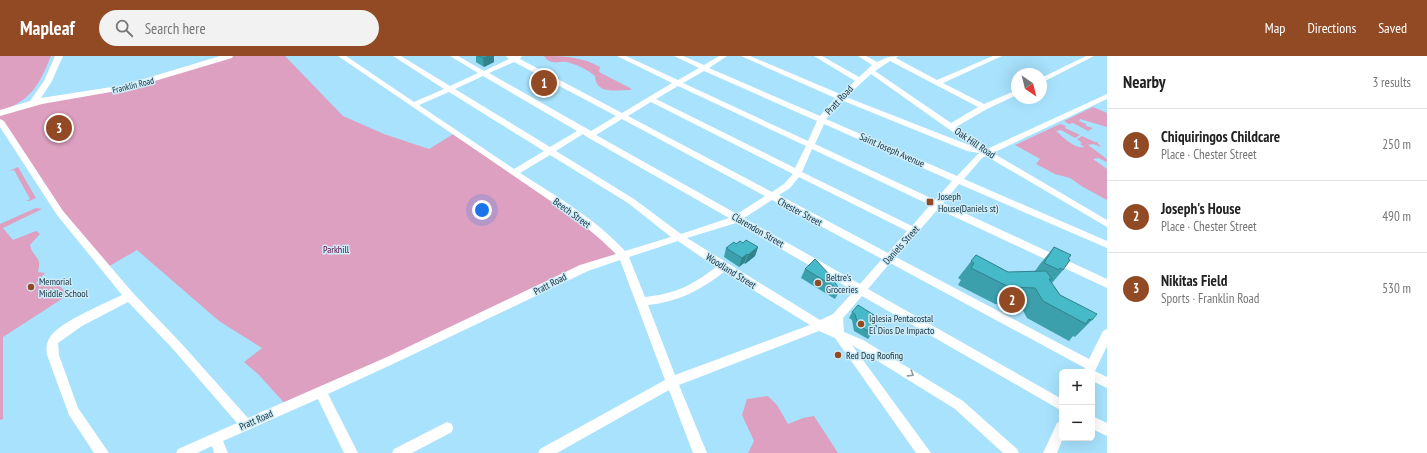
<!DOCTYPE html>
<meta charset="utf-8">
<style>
:root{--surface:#fff;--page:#f2f2f2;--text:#222;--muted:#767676;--line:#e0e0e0;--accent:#914a24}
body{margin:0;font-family:"PT Sans Narrow",sans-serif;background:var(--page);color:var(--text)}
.controls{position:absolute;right:12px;bottom:12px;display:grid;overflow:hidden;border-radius:6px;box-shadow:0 4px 16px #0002}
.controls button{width:36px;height:36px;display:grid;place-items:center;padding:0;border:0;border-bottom:1px solid var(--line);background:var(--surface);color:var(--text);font:20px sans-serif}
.compass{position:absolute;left:1011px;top:12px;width:36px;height:36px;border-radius:50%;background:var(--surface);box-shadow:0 4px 16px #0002;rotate:145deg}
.you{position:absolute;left:482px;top:154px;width:14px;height:14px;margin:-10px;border:3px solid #fff;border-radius:50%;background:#1a73e8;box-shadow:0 0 0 6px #1a73e833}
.badge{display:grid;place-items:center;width:26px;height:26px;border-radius:50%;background:var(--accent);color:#fff;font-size:13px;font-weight:700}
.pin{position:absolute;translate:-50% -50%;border:2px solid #fff;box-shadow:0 1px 4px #0006}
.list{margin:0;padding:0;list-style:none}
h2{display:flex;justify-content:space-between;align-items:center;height:52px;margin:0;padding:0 16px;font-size:17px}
h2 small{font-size:13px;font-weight:400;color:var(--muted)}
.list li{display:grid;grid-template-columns:26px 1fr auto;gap:12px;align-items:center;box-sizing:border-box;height:72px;padding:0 16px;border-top:1px solid var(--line)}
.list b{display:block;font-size:15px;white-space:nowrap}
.list p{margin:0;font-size:13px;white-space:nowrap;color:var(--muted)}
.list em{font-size:13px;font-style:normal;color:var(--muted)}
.icon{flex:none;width:22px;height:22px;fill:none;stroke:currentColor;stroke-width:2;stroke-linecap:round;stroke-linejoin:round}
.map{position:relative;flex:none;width:1107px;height:397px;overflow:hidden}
header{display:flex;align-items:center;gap:24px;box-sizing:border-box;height:56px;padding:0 20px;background:var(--accent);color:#fff}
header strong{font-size:19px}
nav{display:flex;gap:22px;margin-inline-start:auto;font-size:14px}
.search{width:280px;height:36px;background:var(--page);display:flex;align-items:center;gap:10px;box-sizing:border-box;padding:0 14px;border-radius:22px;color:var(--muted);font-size:15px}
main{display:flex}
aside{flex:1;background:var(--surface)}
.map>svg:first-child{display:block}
.green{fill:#dea0c0}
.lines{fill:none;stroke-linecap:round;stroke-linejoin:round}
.minor{fill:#fff;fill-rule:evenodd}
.major{fill:#fff;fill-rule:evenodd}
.wall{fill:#3ca0ac}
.shaded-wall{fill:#31828c}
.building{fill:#46bac8;stroke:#31828c}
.oneway{stroke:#8a9aa0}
.poi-dot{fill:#914a24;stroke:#ceebf7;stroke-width:1.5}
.labels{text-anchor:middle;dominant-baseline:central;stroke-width:3;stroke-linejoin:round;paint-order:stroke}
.far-street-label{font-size:9px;fill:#153441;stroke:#ceebf7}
.street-label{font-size:10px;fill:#153441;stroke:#ceebf7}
.poi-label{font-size:10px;fill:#153441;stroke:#ceebf7;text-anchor:start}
.park-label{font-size:10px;fill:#5c0740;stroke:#ceebf7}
</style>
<header>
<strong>Mapleaf</strong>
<div class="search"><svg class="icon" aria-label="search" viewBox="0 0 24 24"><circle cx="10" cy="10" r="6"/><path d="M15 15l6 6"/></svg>Search here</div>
<nav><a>Map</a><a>Directions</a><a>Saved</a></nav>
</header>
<main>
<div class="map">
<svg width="1107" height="397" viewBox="0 0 1107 397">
<rect width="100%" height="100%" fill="#a8e2fc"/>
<!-- green -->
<g class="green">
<path d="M0,0h51c-12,29 -20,45 -51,55z"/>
<path d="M229,0h56l58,60 41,18 45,15 26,-16 122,82 46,41 -8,2 -328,148 -28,-31 -15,-13 18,-14 -43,-27 -82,-71 -31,18 -53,-65 -53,-82v-8l22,-8 88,-15z"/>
<path d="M544,0c20,0 39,1 56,11l-1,5 33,17 -2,1c-13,0 -34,5 -35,-14 -7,-6 -19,-12 -28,-14 -9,-1 -16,4 -23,-6z"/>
<path d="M1093,51l14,6v14l-27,-8 -1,2 7,3v2l7,2 -5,3 -15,-8 -4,1 -5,-3z"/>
<path d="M1060,68l6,2 -1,2 15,7 -5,3 -14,-8 -5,1c7,6 18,18 28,16l-4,-3 2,-1 -5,-4 5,-3 13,6h2l4,5 -8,-3 -5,1 19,14v3l-9,-4 -5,1 14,10v31l-24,-13 -13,-9 -15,-4 -19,-10 4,-5 -25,-14z"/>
<path d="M18,111l18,31 -7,3h-3l4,-2 -16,-29 -5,1z"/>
<path d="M36,152l6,1 -39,19 10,12 23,-9 4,3 -10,11c4,15 12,10 8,27l7,1 -9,10 1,1 17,-5 14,16 -65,42v82l-3,1v-196z"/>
<path d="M768,340l9,9 11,19 15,-6 11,-2 24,37h-90l6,-12 -12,-26 5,-16z"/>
</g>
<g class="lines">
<!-- minor -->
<g class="minor">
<path d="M338,0h8l68,46 30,-13 -51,-33h8l49,30 28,-13 -28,-17h8l26,15 25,-12 -3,-3h16l-2,3 102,54 50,-30 -55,-27h9l52,24 21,-12 -25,-12h9l21,9 15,-9h8l-18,12 111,48 15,-18 -94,-42h9l90,38 15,-13 -41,-25h8l37,21 13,-12 -14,-9h8l11,6 11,-5 10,-1 -2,2 41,22 56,-24h9l-59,27 41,21 33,-14v5l-30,14 -31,18 31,22 120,-55v5l-114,54 114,67v7l-121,-71 -4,2 -18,21 143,62v7l-148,-64 -16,19 164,76v9l-169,-79 -42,48 193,102 14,-28 4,-2v17l-12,25 12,6v11l-15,-7v-9h-9l2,-4 -195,-105 -22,26 194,110v12l-200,-115 -19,22 1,14 19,8 100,61 54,48 2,4h-16l-48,-44 -103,-64 79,108h-15l-81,-115 -16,-7 -140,54 28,68h-14l-24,-63 -112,63h-19l2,-4 125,-69 -45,-120 -32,11 -193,92 -67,31 30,59h-14l-26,-54 -95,42 5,12h-14l-2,-7 -15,7h-21l2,-4 59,-26 -65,-75 -44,-46 -46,24 -24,17 1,12 19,53 31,45h-15l-25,-38 -22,-60c-1,-6 -1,-12 3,-18 11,-16 54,-33 72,-42l-65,-80 -57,-88v-8l4,2 59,90 70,82 47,49 68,76 139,-61 193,-92 36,-11 -16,-15 -26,-22zM890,5l88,46 -27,16 -76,-52zM514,6l102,54 -25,15 -102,-58zM704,15l113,50 -9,20 -125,-58zM871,18l103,73 -128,-50zM483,20l94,55 -27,16 -95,-58zM678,30l128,60 -11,22 -139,-69zM449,36l95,59 -30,18 -95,-64zM841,44l126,51 12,2 -22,23 -131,-57zM651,46l142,72 -1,1 -8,9 -12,8 -144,-76zM622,63l143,77 -28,18 -141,-79zM824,68l128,57 -17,19 -120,-56zM583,78l4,3 142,81 -48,16 -47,-35 -78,-48zM812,93l118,56 -18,21 -110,-54zM550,99l78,48 43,34 -46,14c-29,-32 -69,-55 -105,-78zM799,121l108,54 -19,22 -109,-58 11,-7zM772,144l110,59 -22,25 -116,-66zM736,167l118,68 -21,23 -13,6 -133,-82zM678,185l38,26c-23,18 -41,27 -71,30l-16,-40zM724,216l86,53 -135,50 -27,-70c30,-3 53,-15 76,-33z"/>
<path d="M1086,0h8l-53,27v-5z"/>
<path d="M1092,360l15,7v13l-15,-7z"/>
<path d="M1062,365v17h1l-6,15h-14l14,-30z"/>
<path d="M447,366l5,2 1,4 -1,4 -40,21h-20l2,-4z"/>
</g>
<!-- major -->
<path class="major" d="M55,0h8l-11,25 -11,17 83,-13 96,-29h13l-1,2 -104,31 -86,15 -42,12v-6l30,-9 14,-20z"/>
</g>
<!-- wall -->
<g class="wall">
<path d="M476,0h18v6l-10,5 -8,-5z"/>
<path d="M743,187l15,4 -3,9 -10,8 -1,-1 -5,4 -15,-10 2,-9 10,-4z"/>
<path d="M1054,191l14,12 -5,11 -11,13 8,12 32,25 -17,17 -2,-1 -4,5 -42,-23 -7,-13 -25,-1 -37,-19 3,-5 -3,-2 18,-23 32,17 27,-1 5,-7z"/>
<path d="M805,213l35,21 -5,9 -34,-21z"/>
<path d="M852,256l25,14 -9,13 -14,-8 -2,-11 -3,-2z"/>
</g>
<!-- shaded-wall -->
<g class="shaded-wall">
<path d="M488,0h6v6l-10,5 -1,-9z"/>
<path d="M758,191l-3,9 -10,8 3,-9z"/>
<path d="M747,198l-3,9 -5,4 3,-9z"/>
</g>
<!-- building -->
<g class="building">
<path d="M479,0h9l-5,2z"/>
<path d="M746,184l12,7 -10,8 -1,-1 -5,4 -16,-10 8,-6 2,2 4,-3 3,2z"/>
<path d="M1054,191l17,8 -3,4 2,1 -7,10 -3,-2 -1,2 -15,-7z"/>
<path d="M976,199l32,17 38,-1 6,8h-3l11,16 37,19 -5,6 -3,-1 -3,5 -43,-23 -8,-13 -26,-1 -38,-19 3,-5 -3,-2z"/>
<path d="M815,203l14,15 11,16 -35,-21z"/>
<path d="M858,249l16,10 -5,6 8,5 -6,7 -13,-8 -3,-11 -3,-2z"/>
</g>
<!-- one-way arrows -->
<defs><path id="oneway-chevron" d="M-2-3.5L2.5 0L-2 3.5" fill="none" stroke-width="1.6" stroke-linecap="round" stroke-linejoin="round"/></defs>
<use class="oneway" href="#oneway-chevron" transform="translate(911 318) rotate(32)"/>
<!-- markers -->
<g class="poi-dot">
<rect x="926" y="142" width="8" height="8" rx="2"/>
<circle cx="818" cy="227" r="4"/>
<circle cx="31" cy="231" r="4"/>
<circle cx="861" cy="268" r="4"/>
<circle cx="838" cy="299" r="4"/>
</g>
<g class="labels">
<!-- far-street labels -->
<g class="far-street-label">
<text transform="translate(133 29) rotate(-14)">Franklin Road</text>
</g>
<!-- street labels -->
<g class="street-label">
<text transform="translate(839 44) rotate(-47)">Pratt Road</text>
<text transform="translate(975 87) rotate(34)">Oak Hill Road</text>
<text transform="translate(892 94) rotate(24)">Saint Joseph Avenue</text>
<text transform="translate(800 156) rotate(28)">Chester Street</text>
<text transform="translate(572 157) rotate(36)">Beech Street</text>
<text transform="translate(758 174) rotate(30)">Clarendon Street</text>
<text transform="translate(901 189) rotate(-48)">Daniels Street</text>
<text transform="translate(731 215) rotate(32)">Woodland Street</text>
<text transform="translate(550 228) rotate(-27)">Pratt Road</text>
<text transform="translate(256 364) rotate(-24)">Pratt Road</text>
</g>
<!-- poi labels -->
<g class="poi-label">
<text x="938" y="140">Joseph<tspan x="938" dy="12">House(Daniels st)</tspan></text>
<text x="826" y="221">Beltre's<tspan x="826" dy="12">Groceries</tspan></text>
<text x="39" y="225">Memorial<tspan x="39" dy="12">Middle School</tspan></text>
<text x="869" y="262">Iglesia Pentacostal<tspan x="869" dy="12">El Dios De Impacto</tspan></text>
<text x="846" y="299">Red Dog Roofing</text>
</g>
<!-- park labels -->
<g class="park-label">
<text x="336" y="193">Parkhill</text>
</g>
</g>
</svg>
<div class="controls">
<button>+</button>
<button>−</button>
</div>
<svg class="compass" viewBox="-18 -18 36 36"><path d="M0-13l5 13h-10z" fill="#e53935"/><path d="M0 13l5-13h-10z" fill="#767676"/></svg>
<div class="you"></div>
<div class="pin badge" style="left:544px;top:27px">1</div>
<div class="pin badge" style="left:1012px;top:244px">2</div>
<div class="pin badge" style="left:59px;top:72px">3</div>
</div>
<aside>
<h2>Nearby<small>3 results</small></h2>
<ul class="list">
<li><span class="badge">1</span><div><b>Chiquiringos Childcare</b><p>Place · Chester Street</p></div><em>250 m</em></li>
<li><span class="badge">2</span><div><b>Joseph's House</b><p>Place · Chester Street</p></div><em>490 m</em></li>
<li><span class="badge">3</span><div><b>Nikitas Field</b><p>Sports · Franklin Road</p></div><em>530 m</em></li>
</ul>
</aside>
</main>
